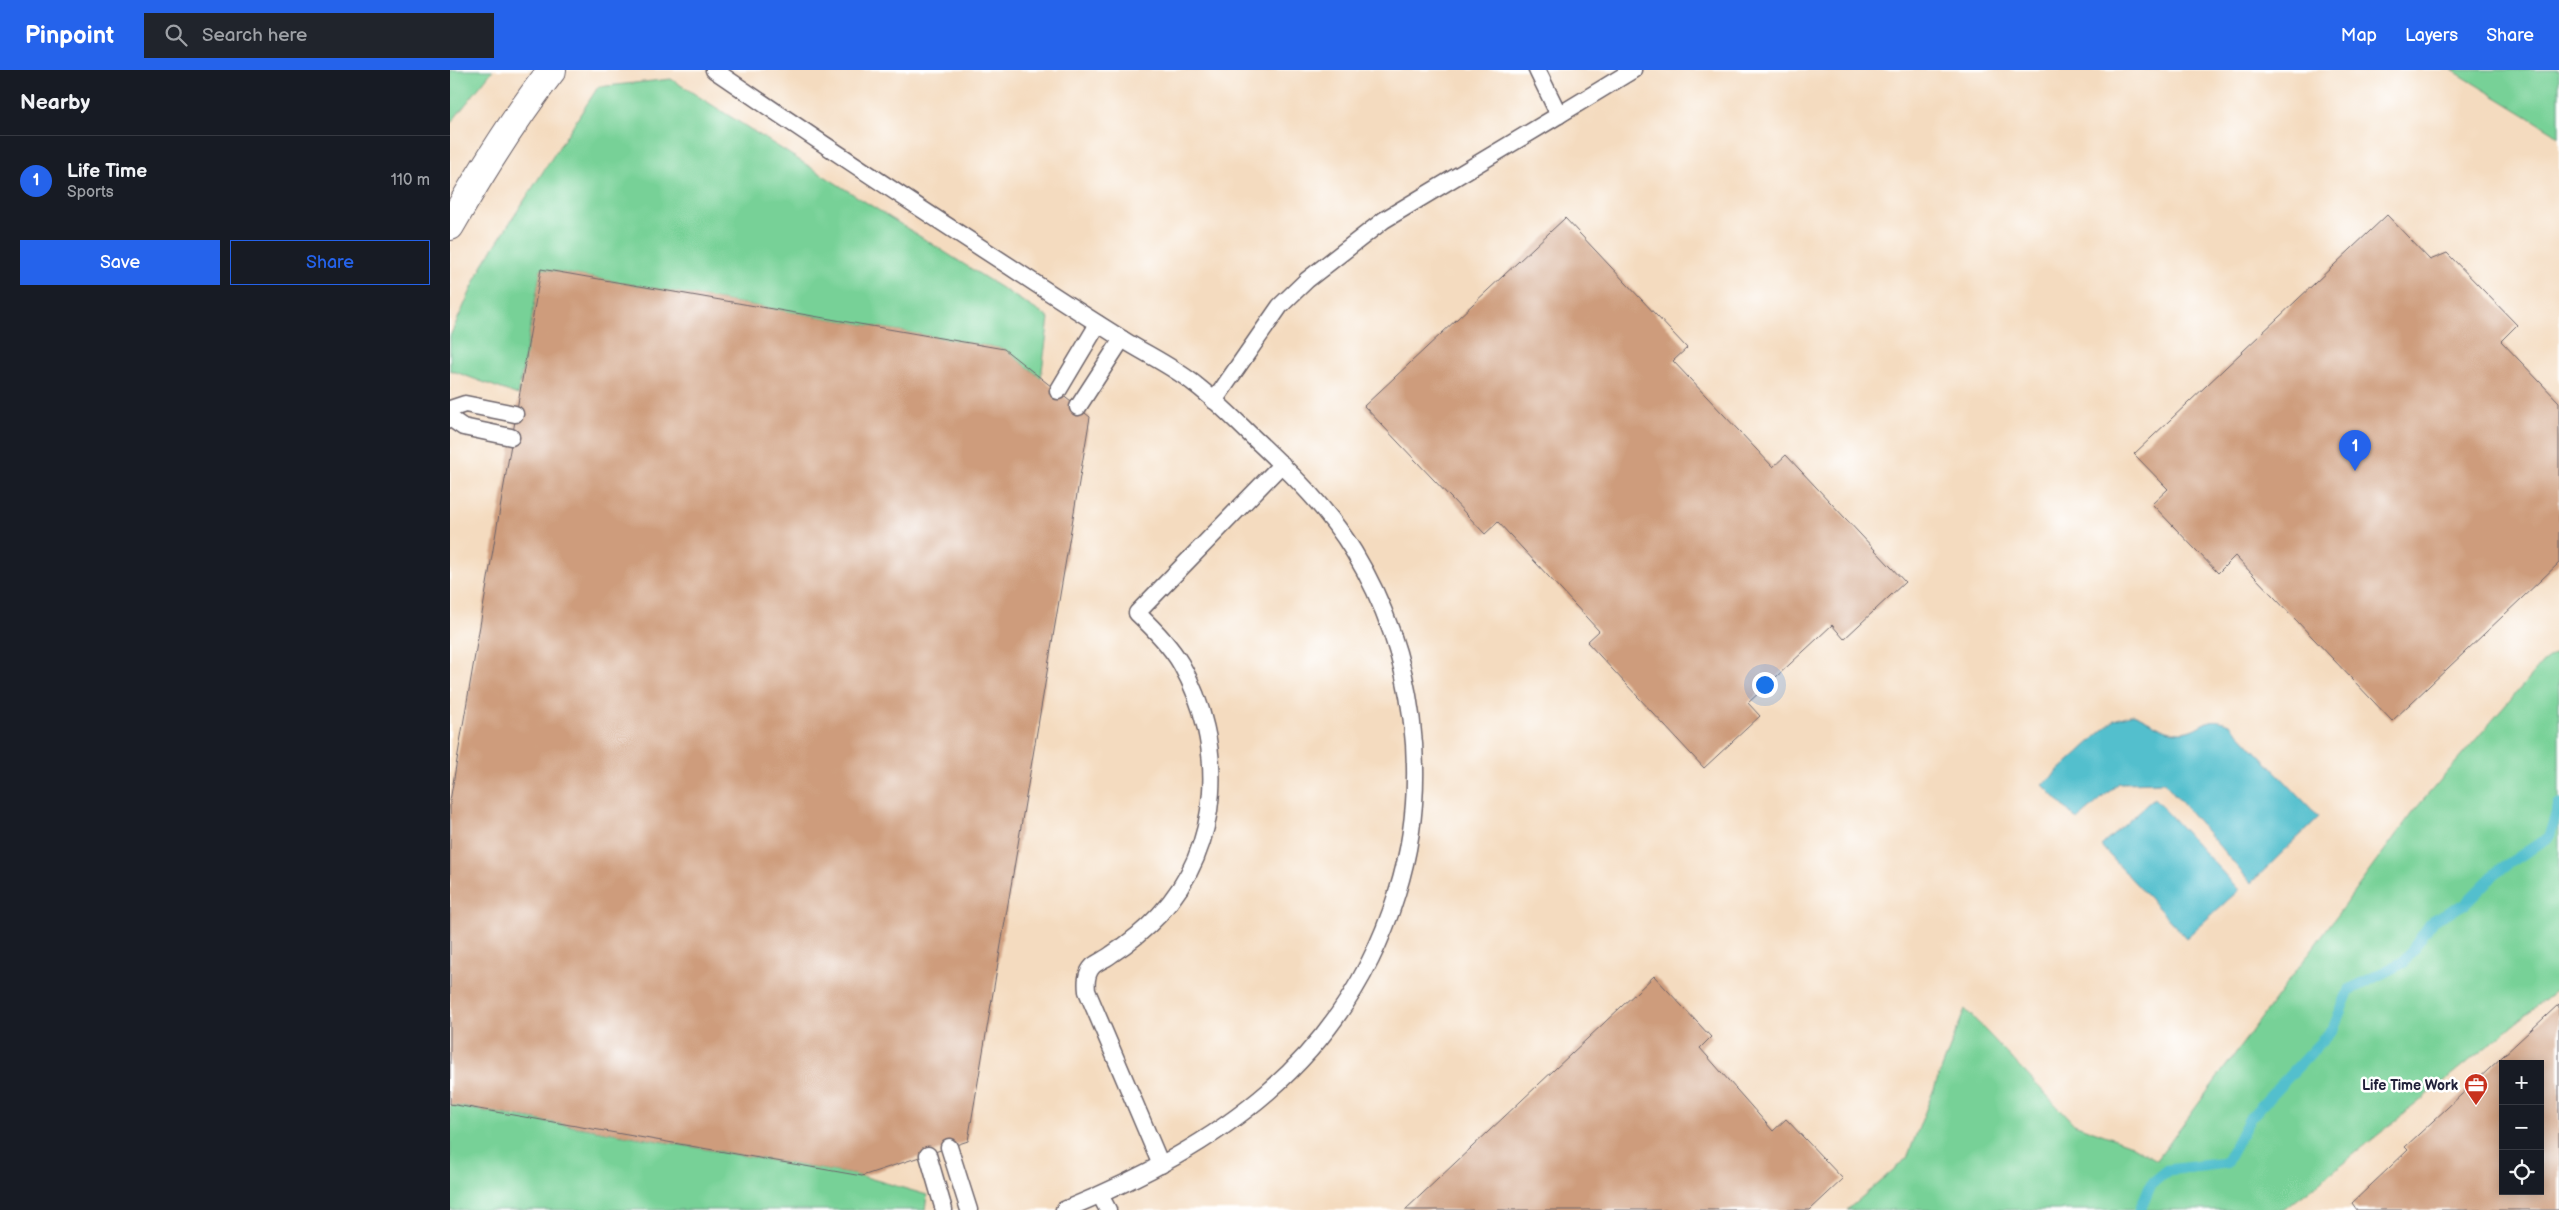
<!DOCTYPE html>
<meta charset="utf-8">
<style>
:root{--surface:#171b24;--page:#20242c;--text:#f1f3f6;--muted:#9ea1a6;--line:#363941;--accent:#2563eb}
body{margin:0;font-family:"Balsamiq Sans",sans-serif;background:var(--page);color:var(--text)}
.controls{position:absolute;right:15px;bottom:15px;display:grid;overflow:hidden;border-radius:0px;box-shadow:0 2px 12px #0003}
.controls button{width:45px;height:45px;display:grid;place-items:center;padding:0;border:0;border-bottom:1px solid var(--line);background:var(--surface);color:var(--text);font:25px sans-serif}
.you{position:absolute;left:1314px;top:614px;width:18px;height:18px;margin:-12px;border:4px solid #fff;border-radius:50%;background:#1a73e8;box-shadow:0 0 0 8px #1a73e833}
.badge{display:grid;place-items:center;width:32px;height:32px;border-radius:50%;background:var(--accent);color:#fff;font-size:16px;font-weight:700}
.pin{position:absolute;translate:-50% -41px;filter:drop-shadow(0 1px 2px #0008)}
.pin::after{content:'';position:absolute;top:26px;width:18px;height:15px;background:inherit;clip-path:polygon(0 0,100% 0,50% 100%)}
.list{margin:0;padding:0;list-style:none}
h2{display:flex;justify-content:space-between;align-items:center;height:65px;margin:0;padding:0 20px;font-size:21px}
h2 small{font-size:16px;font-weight:400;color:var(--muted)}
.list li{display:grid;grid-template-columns:32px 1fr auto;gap:15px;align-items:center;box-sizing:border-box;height:90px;padding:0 20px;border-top:1px solid var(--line)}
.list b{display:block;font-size:19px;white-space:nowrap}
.list p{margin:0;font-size:16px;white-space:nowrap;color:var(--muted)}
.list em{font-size:16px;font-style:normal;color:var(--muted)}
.actions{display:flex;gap:10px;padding:15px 20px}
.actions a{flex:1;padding:11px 0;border:1px solid var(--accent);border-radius:0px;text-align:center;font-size:18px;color:var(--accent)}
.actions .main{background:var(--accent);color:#fff}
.icon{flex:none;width:28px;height:28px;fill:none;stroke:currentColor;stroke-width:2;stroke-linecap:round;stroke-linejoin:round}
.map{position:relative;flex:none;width:2109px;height:1140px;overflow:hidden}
header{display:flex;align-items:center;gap:30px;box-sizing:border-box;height:70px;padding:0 25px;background:var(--accent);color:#fff}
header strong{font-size:24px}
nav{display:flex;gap:28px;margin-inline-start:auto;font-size:18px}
.search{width:350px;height:45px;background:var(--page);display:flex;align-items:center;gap:12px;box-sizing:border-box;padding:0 18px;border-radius:0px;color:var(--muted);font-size:19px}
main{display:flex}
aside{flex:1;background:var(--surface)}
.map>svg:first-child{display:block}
.green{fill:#77d197;stroke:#4c7a69}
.water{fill:#53bfcd;stroke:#3a7084}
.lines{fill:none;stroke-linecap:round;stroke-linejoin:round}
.stream{stroke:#53bfcd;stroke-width:11}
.building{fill:#ce9c7c;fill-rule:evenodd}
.service-casing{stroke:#6c6369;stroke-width:19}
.tertiary-casing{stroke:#6c6369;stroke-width:30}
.service{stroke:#fff;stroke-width:16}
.tertiary{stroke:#fff;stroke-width:28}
.labels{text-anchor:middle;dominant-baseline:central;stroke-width:5;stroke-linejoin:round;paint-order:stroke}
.poi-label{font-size:14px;font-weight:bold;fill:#22223b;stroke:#fff;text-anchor:end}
</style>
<header>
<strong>Pinpoint</strong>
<div class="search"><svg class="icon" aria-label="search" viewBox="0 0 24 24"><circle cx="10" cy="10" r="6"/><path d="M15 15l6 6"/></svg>Search here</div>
<nav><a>Map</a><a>Layers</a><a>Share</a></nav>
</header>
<main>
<aside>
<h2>Nearby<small></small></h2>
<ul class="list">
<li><span class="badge">1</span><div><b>Life Time</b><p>Sports</p></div><em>110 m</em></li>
</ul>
<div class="actions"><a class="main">Save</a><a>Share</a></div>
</aside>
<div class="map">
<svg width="2109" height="1140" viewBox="0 0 2109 1140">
<rect width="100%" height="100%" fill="#fff"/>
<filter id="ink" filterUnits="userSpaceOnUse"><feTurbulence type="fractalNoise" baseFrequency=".02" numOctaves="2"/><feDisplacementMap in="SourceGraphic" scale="10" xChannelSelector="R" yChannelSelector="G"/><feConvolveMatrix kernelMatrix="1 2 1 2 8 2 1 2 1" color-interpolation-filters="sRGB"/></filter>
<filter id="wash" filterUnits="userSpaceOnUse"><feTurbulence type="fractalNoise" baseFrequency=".0096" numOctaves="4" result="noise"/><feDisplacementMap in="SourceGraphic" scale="20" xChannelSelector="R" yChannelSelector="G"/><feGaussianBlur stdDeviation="1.12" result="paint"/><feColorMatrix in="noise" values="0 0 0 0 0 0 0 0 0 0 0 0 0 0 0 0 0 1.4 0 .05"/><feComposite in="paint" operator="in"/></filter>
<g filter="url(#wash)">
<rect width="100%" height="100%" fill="#f4dbbf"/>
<!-- green -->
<g class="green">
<path d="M0,0h43l-43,54z"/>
<path d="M2002,0h107v67l-6,-5z"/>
<path d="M221,9l378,239 -8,60 -37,-29 -463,-80 -23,126 -68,-25v-34l33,-72 115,-177z"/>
<path d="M2109,581v337l-249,202 -27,20h-436l60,-52 58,-149 109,115 55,20 28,16 255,-347 131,-151z"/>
<path d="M0,1035l412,71 65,19 -2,15h-475z"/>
</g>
<!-- water -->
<g class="water">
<path d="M1683,644c15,5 31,19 47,18 23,-1 25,-20 51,-7l88,92 -68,66 -87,-101 -45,1 -42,37 -34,-35 71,-65z"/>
<path d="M1704,728l85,92 -53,48 -85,-92z"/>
</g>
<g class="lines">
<!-- stream -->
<path class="stream" d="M1690,1140l11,-26 17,-14 58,-7 24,-45 83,-89 16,-39 55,-28 29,-42 32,-16 34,-34 50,-33 10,-32"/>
</g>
<g id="blocks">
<!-- building -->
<g class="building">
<path d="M1937,145l43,45 17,-7 70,72 -16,16 58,61v161l-167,158 -157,-165 -17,17 -66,-69 16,-15 -34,-35z"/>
<path d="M1115,148l122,130 -14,13 100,106 13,-12 119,127 -61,57 -12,-14 -84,78 12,13 -56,52 -117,-126 12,-11 -101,-109 -13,12 -121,-128z"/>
<path d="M91,199l463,80 86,68 -122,724 -106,35 -412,-72v-303z"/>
<path d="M1204,906l57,61 -11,11 73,83 13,-12 57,60 -33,31h-405z"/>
<path d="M2109,934v206h-202l-5,-7 56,-53 -3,-3zM2053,994h37v127h-37z"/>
</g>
</g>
</g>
<g filter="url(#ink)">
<use href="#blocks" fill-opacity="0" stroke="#6c6369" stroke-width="1"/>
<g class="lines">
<!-- service casing -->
<g class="service-casing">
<g id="service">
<path d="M264,0c98,67 196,132 295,196 39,26 78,51 118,76 23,14 48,26 69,43 22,17 41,37 61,56 36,34 71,68 97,111 61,101 78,229 43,341 -52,169 -178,253 -333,317"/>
<path d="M1087,0l22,45 74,-45"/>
<path d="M608,321l40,-67"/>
<path d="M764,331l66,-95 27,-26 77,-60 175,-105"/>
<path d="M628,337l44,-68"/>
<path d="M0,339l15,-5 50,10"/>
<path d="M0,348l13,9 48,10"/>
<path d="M499,1077l20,63"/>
<path d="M478,1085l16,55"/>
<path d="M711,1095l-74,-174c-1,-9 -1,-18 6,-25 6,-5 13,-7 19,-12 17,-11 33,-24 47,-39 64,-69 67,-171 22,-251 -11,-19 -28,-36 -44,-51l145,-149"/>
<path d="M650,1125l8,15"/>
</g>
</g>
<!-- tertiary casing -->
<g class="tertiary-casing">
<path id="tertiary" d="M0,156c31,-54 63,-106 102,-156"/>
</g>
<!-- service -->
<use href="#service" class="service"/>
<!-- tertiary -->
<use href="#tertiary" class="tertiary"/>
</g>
</g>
<!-- icons -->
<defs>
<g id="office-pin" transform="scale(1.25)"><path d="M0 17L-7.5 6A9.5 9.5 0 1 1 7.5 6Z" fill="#c8321e" stroke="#fff"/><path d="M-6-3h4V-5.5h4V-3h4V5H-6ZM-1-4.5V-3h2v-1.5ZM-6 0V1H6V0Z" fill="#fff"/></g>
</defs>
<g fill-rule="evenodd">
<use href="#office-pin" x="2026" y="1015"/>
</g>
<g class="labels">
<!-- poi labels -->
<g class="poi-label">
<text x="2008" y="1015">Life Time Work</text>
</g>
</g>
</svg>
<div class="controls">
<button>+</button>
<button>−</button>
<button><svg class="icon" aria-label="locate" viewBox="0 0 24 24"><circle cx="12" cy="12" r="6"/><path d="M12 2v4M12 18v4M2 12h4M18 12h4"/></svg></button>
</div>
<div class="you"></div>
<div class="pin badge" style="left:1905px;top:401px">1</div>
</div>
</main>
